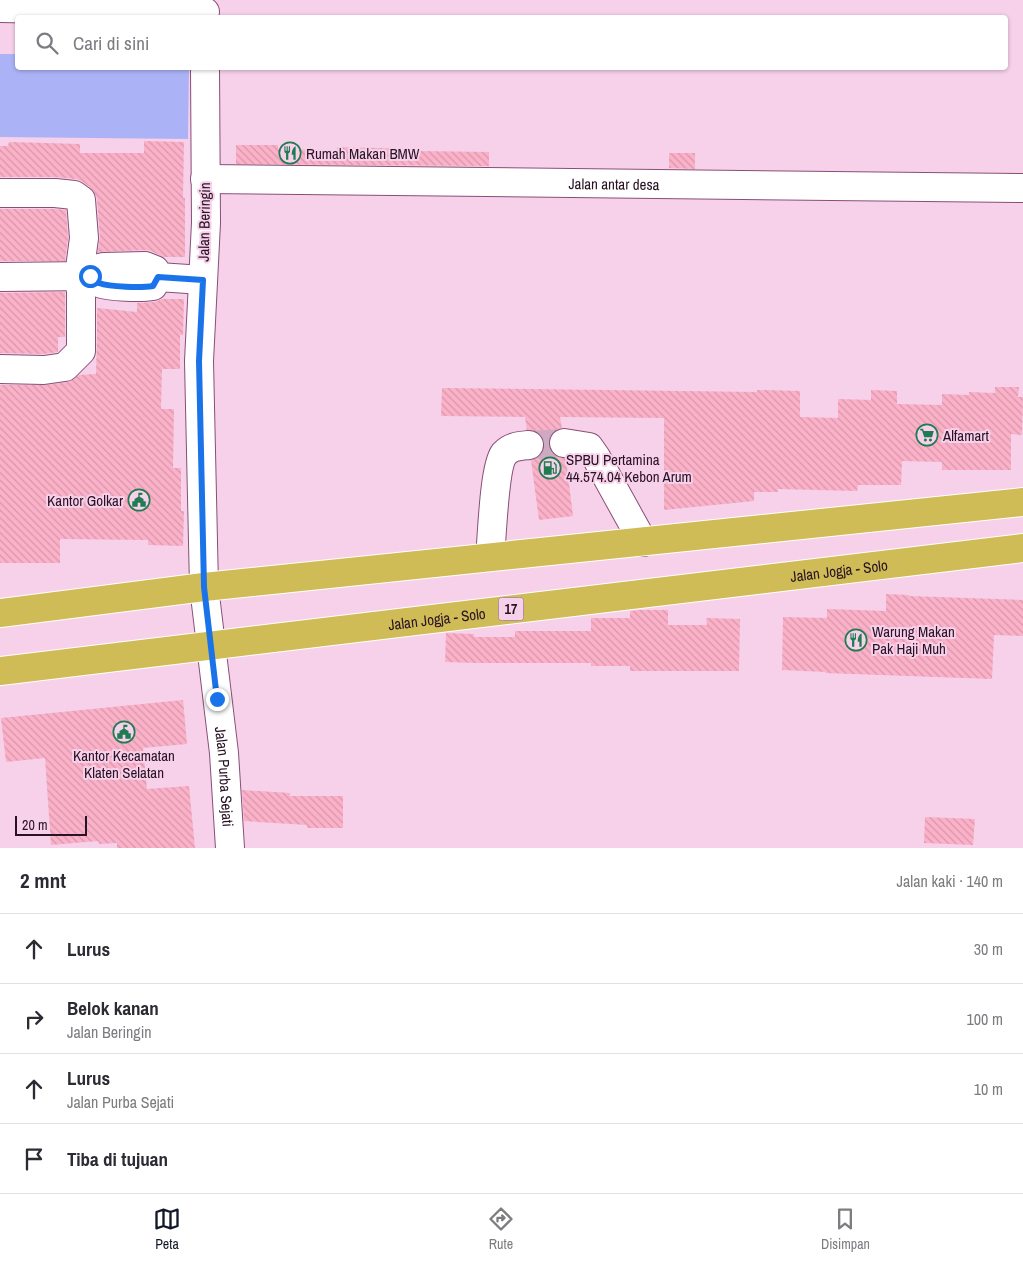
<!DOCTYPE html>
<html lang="id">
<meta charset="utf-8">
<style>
:root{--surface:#fff;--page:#f2f2f3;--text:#2b2b33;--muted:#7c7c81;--line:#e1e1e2;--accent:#111827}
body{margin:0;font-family:"Archivo Narrow",sans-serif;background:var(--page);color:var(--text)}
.scale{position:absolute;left:15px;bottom:12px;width:72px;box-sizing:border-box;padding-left:5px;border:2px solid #291223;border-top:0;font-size:14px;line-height:18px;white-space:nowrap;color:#291223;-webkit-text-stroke:4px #f7d0ea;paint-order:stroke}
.stop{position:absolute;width:15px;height:15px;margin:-11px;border:4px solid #1a73e8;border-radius:50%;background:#fff}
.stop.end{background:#1a73e8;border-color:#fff;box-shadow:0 1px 5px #0008}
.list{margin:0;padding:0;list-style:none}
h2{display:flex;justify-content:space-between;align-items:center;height:65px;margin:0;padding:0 20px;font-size:21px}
h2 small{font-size:16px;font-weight:400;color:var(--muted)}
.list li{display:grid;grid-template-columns:32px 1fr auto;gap:15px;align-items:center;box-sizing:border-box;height:70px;padding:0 20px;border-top:1px solid var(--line)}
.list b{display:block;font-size:19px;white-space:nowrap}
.list p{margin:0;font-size:16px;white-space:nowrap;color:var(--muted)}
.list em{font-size:16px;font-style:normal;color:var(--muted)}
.icon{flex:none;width:28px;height:28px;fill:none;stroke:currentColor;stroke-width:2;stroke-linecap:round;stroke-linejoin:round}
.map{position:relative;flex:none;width:1023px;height:848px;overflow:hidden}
.search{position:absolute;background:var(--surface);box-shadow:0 1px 4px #0004;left:15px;right:15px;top:15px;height:55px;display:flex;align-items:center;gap:12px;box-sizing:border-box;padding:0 18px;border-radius:5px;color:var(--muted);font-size:19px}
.sheet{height:345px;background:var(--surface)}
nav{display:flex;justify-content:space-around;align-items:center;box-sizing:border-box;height:70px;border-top:1px solid var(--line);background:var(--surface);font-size:14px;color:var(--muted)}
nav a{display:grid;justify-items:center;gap:2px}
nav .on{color:var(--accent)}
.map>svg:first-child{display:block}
.green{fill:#abb3f6}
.building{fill:url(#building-back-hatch)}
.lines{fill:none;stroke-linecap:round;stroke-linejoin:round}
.minor-tunnel{stroke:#ceaac2;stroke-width:28;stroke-dasharray:28 14;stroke-linecap:butt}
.minor-casing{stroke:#884f77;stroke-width:30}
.highway-casing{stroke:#fff;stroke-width:30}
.minor{stroke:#fff;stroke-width:28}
.highway{stroke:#d0bc56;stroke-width:28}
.route{stroke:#1a73e8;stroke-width:6}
.labels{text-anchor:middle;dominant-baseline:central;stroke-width:4;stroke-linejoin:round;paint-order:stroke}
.shield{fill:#f7d0ea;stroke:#674b5f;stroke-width:1}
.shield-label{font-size:14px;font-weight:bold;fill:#291223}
.poi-label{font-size:15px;fill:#291223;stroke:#f7d0ea;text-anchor:start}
.street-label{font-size:15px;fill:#291223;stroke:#f7d0ea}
</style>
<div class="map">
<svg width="1023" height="848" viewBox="0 0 1023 848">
<defs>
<pattern id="building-back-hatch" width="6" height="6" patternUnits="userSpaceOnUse" patternTransform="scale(1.25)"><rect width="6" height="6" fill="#fbb1c8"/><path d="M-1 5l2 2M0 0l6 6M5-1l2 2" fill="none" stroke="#d797ac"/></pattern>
</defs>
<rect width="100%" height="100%" fill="#f7d0ea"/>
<!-- green -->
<path class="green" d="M0,54h17l1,14h171l-1,71 -188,-2z"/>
<!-- building -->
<g class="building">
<path d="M144,141l40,1 -1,56h2v59h-22l-12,-6 -6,-1 -47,2 2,-15 -3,-38 -3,-7 -4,-5 -7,-5 -7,-3 -21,-2h-55v-31h8l1,-4 71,2v9h64z"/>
<path d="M236,145h42v4l59,1v-3l80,2v2l72,1v14l-253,-2z"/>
<path d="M669,153h26v16l-26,-1z"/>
<path d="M0,209h54l12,1 2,28 -3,23h-65z"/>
<path d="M65,292v45h-7v15l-15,2 -43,-1v-60z"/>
<path d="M162,299h22l-1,36h-3v34h-18l-1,40h13l-1,59h8v43h3l-1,35 -35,-1v-5l-88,-1v24h-60v-178h46l22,-3 11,-7 17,-1 1,-37v-29l40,4v-9l18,-1z"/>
<path d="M995,387h24l-1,10h5l-1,38 -11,-1v36h-69v-8l-40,-1 -1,24h-43l-1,6 -79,-2v3h-24v9l-90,9v-92l-104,-1 2,11 -4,1 -6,5 -3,6v8l6,7 11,4 7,57 -34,4 -8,-60 7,-2 5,-6 1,-9 -2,-7 -6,-5 -9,-1 -2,-13 -84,-1 1,-28 315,4v-2l43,1v26l38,1v-19l33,1v-10l26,1v13l45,1v-11l27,1v-3l26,1z"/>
<path d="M886,594l23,1v1l114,4v36l-29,-1 -2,44 -167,-6 1,-1 -44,-2 1,-53 44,1v-9l59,2z"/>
<path d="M639,610h29v15h39l-1,-7 34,1 -1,52h-109v-5h-39v-3h-115l-31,-1 1,-29 28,1v3h41v-6h76v-13h39v-7z"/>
<path d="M183,700l4,44 -44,4 4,41 42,-3 6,62h-78v-5l-18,1 -1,-3 -47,4 -6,-87 -39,4 -5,-44z"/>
<path d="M242,790l48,3v3h53v32h-36v-3l-63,-4z"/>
<path d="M925,817l50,2 -2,26 -49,-2z"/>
</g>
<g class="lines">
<!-- minor-tunnel -->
<path class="minor-tunnel" d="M529,445l35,-2"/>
<!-- minor casing -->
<g class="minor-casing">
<g id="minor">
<path d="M0,8l205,4"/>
<path id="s1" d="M205,68l1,155 -7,138 5,226 20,166 6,95"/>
<path id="s2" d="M205,179l818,9"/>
<path d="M0,193h55l19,2 7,5 3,38 -5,38 2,16v59l-16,16 -21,3 -44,-1"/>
<path d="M90,276l5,-7 9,-2 41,-1 10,4 3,7"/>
<path d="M0,277l90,-1c2,3 5,6 9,7 11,4 42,5 54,3l5,-9"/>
<path d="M158,277l45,3"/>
<path d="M564,443l25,4 7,10 47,85"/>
<path d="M490,557c2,-19 4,-90 14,-103 7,-8 16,-8 25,-9"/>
</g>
</g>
<!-- highway casing -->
<g class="highway-casing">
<g id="highway">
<path d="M0,613l204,-26 819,-85"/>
<path id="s3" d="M0,671l1023,-123"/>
</g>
</g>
<!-- minor -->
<use href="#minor" class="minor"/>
<!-- highway -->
<use href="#highway" class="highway"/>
</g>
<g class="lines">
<!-- route -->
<path class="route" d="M90,276c3,3 5,6 9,7 11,4 42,5 54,3l5,-9 45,3 -4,81 5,226 13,112"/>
</g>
<!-- icons -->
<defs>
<g id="restaurant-ring" transform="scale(1.125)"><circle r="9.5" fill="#f7d0ea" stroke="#1f7b51" stroke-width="1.5"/><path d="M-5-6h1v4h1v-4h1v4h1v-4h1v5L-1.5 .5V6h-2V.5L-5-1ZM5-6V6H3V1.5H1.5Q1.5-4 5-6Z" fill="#1f7b51"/></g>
<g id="supermarket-ring" transform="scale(1.125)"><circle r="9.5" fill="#f7d0ea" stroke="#1f7b51" stroke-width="1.5"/><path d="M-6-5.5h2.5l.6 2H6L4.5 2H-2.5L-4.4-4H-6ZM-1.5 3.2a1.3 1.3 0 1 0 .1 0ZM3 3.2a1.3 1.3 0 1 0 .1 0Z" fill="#1f7b51"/></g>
<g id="fuel-ring" transform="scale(1.125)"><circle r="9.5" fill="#f7d0ea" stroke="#1f7b51" stroke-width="1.5"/><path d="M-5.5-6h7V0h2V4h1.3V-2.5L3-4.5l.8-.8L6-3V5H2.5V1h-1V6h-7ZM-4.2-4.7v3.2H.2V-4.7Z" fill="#1f7b51"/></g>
<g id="civic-ring" transform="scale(1.125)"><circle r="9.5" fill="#f7d0ea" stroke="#1f7b51" stroke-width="1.5"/><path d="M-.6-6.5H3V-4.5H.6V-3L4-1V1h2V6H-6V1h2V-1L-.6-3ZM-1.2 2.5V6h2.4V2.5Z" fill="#1f7b51"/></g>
</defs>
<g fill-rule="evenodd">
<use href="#restaurant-ring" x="290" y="153"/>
<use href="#supermarket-ring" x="927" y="435"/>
<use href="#fuel-ring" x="550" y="468"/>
<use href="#civic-ring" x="139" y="500"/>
<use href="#restaurant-ring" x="856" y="640"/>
<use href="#civic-ring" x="124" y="732"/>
</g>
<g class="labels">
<!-- shield labels -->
<rect class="shield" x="498.5" y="597.5" width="25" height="23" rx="4"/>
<g class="shield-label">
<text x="511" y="609">17</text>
</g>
<!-- poi labels -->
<g class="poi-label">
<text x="306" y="153">Rumah Makan BMW</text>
<text x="943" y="435">Alfamart</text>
<text x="566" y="459">SPBU Pertamina<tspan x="566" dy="17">44.574.04 Kebon Arum</tspan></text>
<text x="123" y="500" text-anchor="end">Kantor Golkar</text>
<text x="872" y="631">Warung Makan<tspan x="872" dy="17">Pak Haji Muh</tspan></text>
<text x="124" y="755" text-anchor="middle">Kantor Kecamatan<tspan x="124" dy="17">Klaten Selatan</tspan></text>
</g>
<!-- street labels -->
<g class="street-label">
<text stroke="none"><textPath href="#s2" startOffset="409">Jalan antar desa</textPath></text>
<text transform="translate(204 222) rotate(-89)">Jalan Beringin</text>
<text stroke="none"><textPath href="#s3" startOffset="845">Jalan Jogja - Solo</textPath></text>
<text stroke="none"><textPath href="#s3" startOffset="440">Jalan Jogja - Solo</textPath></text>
<text stroke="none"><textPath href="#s1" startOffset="710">Jalan Purba Sejati</textPath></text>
</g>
</g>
</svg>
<div class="scale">20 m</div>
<div class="stop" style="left:90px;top:276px"></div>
<div class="stop end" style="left:217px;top:699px"></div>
<div class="search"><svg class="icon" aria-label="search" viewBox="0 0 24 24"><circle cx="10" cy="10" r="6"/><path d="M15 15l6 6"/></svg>Cari di sini</div>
</div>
<section class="sheet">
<h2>2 mnt<small>Jalan kaki · 140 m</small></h2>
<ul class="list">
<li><svg class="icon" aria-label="ahead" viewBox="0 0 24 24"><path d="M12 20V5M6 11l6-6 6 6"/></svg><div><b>Lurus</b></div><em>30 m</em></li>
<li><svg class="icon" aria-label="right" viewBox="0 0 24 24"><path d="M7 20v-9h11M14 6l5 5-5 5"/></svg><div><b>Belok kanan</b><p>Jalan Beringin</p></div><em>100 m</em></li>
<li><svg class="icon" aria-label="ahead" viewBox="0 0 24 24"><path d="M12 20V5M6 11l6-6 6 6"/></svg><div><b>Lurus</b><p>Jalan Purba Sejati</p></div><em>10 m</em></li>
<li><svg class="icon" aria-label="arrive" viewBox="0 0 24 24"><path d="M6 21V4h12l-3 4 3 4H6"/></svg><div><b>Tiba di tujuan</b></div></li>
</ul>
</section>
<nav>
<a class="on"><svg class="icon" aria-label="map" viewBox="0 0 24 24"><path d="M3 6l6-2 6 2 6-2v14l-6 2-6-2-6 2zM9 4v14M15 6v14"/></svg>Peta</a>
<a><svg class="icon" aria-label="directions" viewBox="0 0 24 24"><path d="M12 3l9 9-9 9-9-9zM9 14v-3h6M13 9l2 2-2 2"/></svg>Rute</a>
<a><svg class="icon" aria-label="saved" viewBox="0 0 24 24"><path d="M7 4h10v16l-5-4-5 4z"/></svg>Disimpan</a>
</nav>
